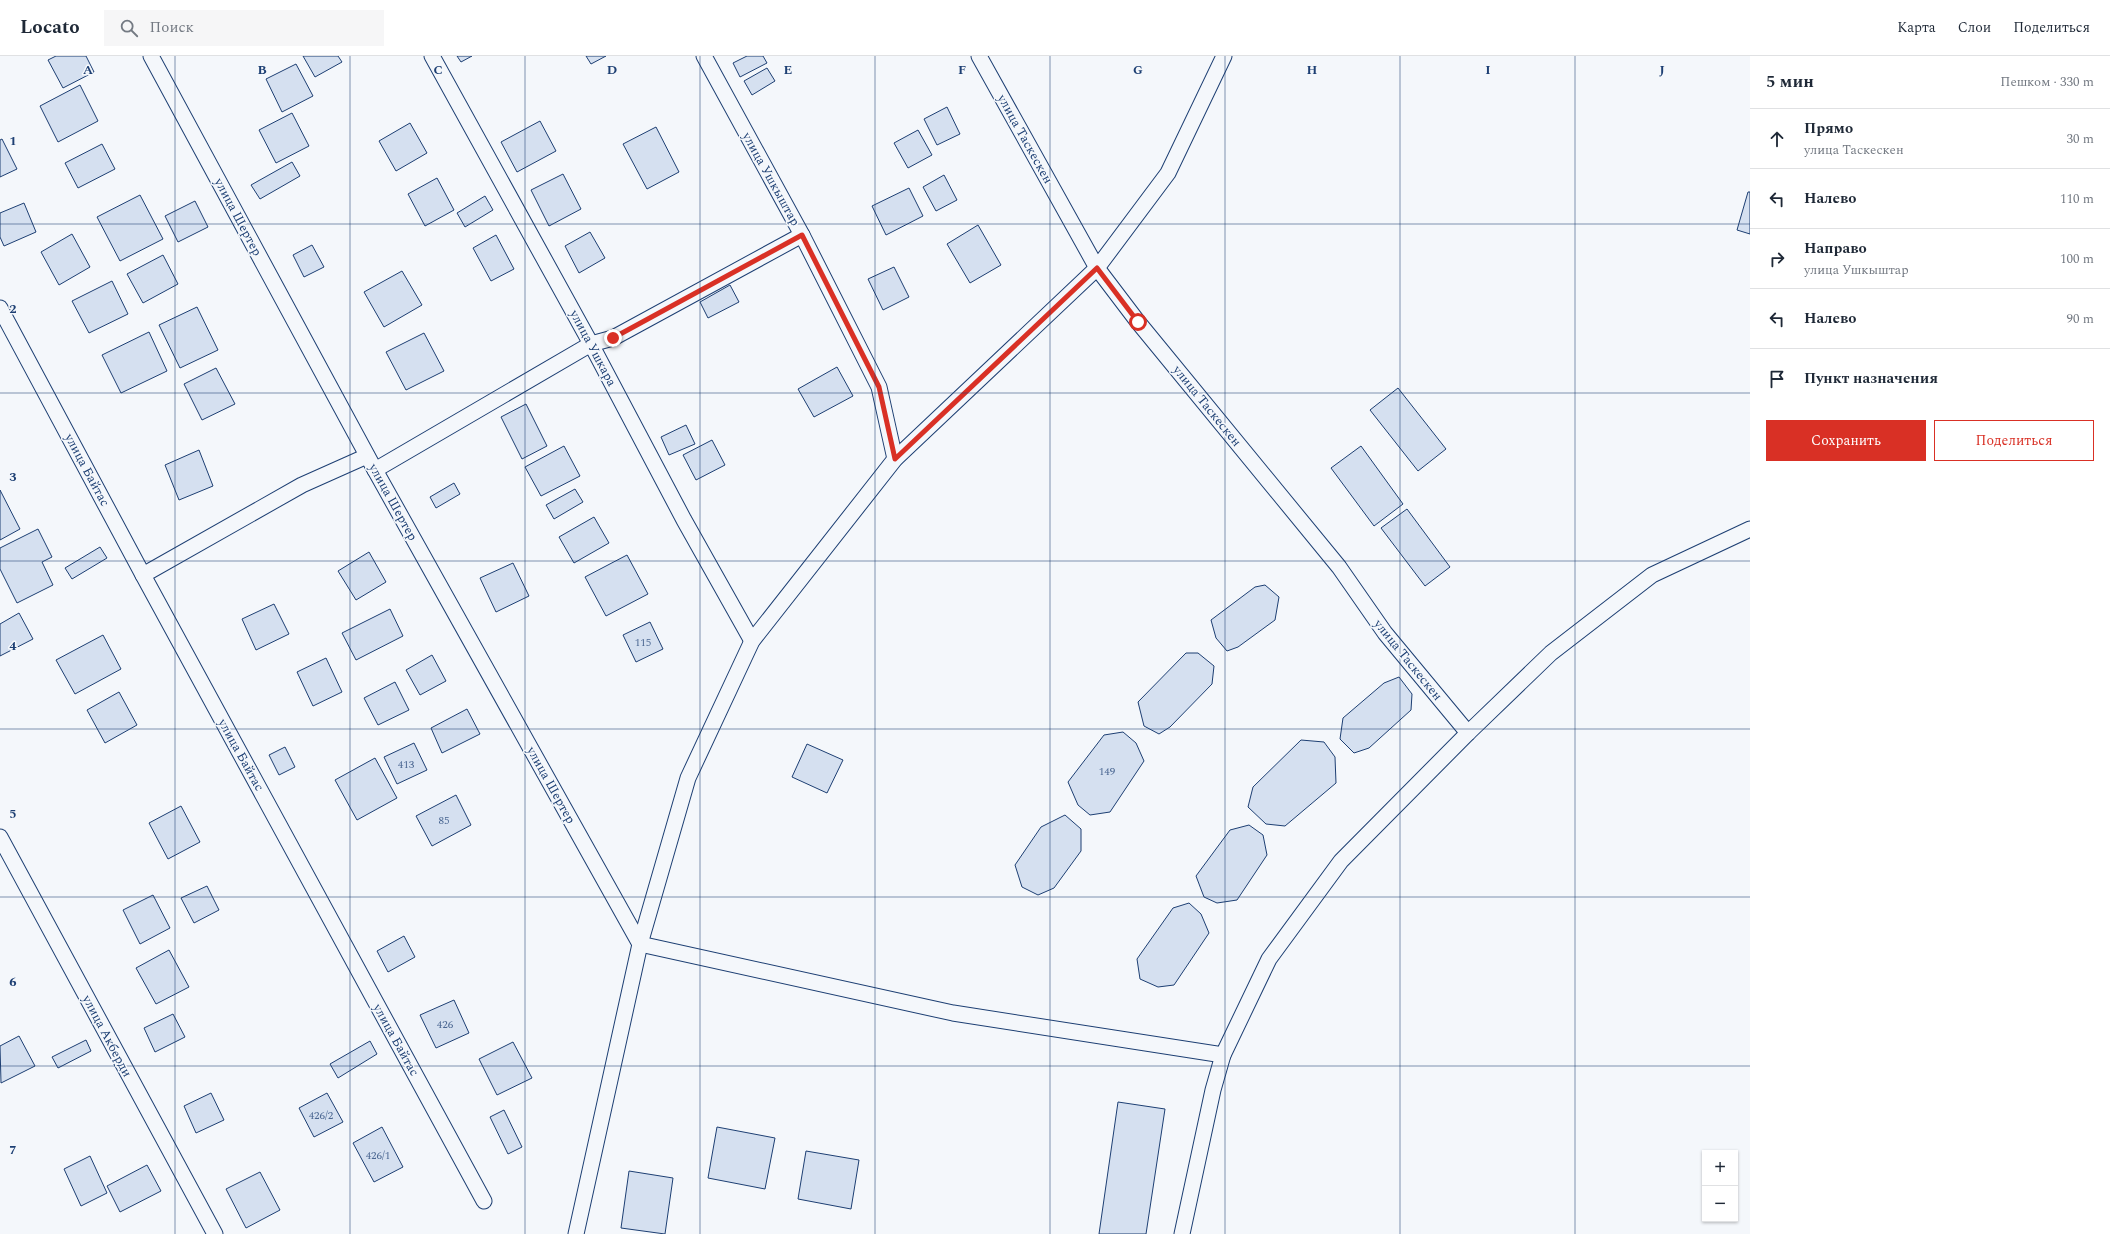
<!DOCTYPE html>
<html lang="ru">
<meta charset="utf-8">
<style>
:root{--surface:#fff;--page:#f6f6f7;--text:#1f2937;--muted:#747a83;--line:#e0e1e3;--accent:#d93025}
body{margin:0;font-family:Spectral,serif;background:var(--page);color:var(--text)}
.controls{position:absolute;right:12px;bottom:12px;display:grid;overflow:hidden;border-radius:0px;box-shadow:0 1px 3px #0004}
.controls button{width:36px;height:36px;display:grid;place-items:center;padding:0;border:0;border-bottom:1px solid var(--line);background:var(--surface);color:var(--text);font:20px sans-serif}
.stop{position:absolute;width:12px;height:12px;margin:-9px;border:3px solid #d93025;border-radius:50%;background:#fff}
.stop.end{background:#d93025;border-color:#fff;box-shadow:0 1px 4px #0008}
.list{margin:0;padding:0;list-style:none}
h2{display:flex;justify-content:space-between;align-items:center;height:52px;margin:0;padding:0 16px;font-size:17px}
h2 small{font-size:13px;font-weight:400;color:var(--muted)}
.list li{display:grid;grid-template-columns:26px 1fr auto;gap:12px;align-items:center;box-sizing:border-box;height:60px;padding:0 16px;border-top:1px solid var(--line)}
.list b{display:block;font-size:15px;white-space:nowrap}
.list p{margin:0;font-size:13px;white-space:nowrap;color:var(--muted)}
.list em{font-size:13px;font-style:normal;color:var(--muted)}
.actions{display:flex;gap:8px;padding:12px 16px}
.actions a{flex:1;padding:9px 0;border:1px solid var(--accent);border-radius:0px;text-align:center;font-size:14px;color:var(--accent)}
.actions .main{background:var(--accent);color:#fff}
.icon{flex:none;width:22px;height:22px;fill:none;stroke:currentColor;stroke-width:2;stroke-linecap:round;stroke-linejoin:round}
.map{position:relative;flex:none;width:1750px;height:1178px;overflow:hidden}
header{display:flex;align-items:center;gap:24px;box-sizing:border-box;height:56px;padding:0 20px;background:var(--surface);border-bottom:1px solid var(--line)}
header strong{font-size:19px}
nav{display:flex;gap:22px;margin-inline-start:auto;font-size:14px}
.search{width:280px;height:36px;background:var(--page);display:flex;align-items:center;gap:10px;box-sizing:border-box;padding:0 14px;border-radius:0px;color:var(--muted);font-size:15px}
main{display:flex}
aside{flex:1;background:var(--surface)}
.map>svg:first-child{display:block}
.building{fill:#d5e0f0;stroke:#1d3f73}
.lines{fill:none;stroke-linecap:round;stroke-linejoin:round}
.street-casing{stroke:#1d3f73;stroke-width:17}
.street{stroke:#f4f7fb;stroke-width:15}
.route{stroke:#d93025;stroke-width:5}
.grid{fill:none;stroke:#1d3f73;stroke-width:1;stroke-opacity:0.55}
.labels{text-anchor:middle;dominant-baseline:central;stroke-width:3;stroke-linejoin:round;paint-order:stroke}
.number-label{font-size:11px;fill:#4b6792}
.street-label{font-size:13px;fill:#1d3f73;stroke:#f4f7fb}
.grid-label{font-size:13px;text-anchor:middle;font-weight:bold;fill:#1d3f73;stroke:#f4f7fb;stroke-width:3;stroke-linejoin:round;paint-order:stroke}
</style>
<header>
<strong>Locato</strong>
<div class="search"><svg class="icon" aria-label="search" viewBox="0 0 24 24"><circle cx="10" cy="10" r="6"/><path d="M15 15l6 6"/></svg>Поиск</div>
<nav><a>Карта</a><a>Слои</a><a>Поделиться</a></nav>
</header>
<main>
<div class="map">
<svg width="1750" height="1178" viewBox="0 0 1750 1178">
<rect width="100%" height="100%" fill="#f4f7fb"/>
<!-- building -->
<g class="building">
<path d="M56,0h30l8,16 -31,16 -15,-28z"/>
<path d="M303,0h35l4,6 -27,15z"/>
<path d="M457,0h15l-11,6z"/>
<path d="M586,0h20l-15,8z"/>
<path d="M747,0h16l4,7 -27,14 -7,-14z"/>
<path d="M296,8l17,32 -31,16 -16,-33z"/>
<path d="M767,12l8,13 -23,14 -8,-14z"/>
<path d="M80,29l18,36 -40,21 -18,-36z"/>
<path d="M947,51l13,27 -23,11 -13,-26z"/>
<path d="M292,57l17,33 -33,17 -17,-33z"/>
<path d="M540,65l16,30 -39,21 -16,-30z"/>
<path d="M410,67l17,30 -31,18 -17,-30z"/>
<path d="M656,71l23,45 -32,17 -24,-45z"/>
<path d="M918,74l14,25 -24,13 -14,-25z"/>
<path d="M2,83l15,30 -17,8v-37z"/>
<path d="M102,88l13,25 -37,19 -13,-25z"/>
<path d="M292,106l8,14 -40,23 -9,-14z"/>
<path d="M563,118l18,35 -32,17 -18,-36z"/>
<path d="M944,119l13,25 -21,11 -13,-24z"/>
<path d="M437,122l17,32 -29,16 -17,-32z"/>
<path d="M909,132l14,28 -37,19 -14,-29z"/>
<path d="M1748,136h2v42l-13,-4z"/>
<path d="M140,139l23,44 -43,22 -23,-44z"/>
<path d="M485,140l8,14 -28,17 -8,-14z"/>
<path d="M195,145l13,26 -30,15 -13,-26z"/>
<path d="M24,147l12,29 -32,14 -4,-9v-24z"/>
<path d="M978,169l23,40 -31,18 -23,-39z"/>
<path d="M590,176l15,26 -26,15 -14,-27z"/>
<path d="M72,178l18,33 -31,18 -18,-33z"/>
<path d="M496,179l18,34 -23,12 -18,-33z"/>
<path d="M312,189l12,22 -20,10 -11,-22z"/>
<path d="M163,199l15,29 -35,19 -16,-29z"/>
<path d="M894,211l15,30 -26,13 -15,-31z"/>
<path d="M402,215l20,34 -38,22 -20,-35z"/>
<path d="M112,225l16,33 -39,19 -17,-32z"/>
<path d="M730,229l9,17 -31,16 -8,-16z"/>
<path d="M197,251l21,43 -38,18 -21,-43z"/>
<path d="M149,276l18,39 -46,22 -19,-38z"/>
<path d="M424,277l20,38 -38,19 -20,-38z"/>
<path d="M837,311l16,29 -39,21 -16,-28z"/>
<path d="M216,312l19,36 -33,16 -18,-36z"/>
<path d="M1398,332l48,61 -28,22 -48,-61z"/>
<path d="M526,348l21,42 -25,13 -21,-42z"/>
<path d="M686,369l9,19 -26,11 -8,-18z"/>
<path d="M712,384l13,25 -29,15 -13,-25z"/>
<path d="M564,390l16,30 -39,20 -16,-29z"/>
<path d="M1361,390l42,58 -29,22 -43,-58z"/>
<path d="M199,394l14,36 -34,14 -14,-35z"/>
<path d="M454,427l6,11 -24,14 -6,-11z"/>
<path d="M575,433l8,13 -29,17 -8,-14z"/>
<path d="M0,434l20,39 -20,11z"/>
<path d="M1407,453l43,58 -25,19 -44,-58z"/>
<path d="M594,461l15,26 -35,20 -15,-26z"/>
<path d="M38,473l14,28 -10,5 11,23 -36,18 -17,-34v-21z"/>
<path d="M100,491l7,11 -35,21 -7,-11z"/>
<path d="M369,496l17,30 -30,18 -18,-29z"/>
<path d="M627,499l21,39 -42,22 -21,-39z"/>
<path d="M513,507l16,33 -33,16 -16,-34z"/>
<path d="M1265,529l14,12 -4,23 -37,27 -11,4 -11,-13 -5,-18 44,-33z"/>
<path d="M274,548l15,30 -33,16 -14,-31z"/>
<path d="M390,553l13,27 -47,24 -14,-27z"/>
<path d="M19,557l14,26 -33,17v-32z"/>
<path d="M650,566l13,27 -27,13 -13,-27z"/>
<path d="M103,579l18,34 -46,25 -19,-34z"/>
<path d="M1186,597h12l16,13 -2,18 -42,43 -11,7 -15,-8 -6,-24z"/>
<path d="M432,599l14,26 -26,14 -14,-25z"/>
<path d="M326,602l16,34 -29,14 -16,-34z"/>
<path d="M1399,621l13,17 -1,16 -42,38 -15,5 -14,-14 3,-21 41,-35z"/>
<path d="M395,626l14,28 -31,15 -14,-27z"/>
<path d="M119,636l18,33 -32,18 -18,-33z"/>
<path d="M467,653l13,25 -38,19 -11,-25z"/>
<path d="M1123,676l13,11 8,18 -34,51 -20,3 -12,-10 -10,-23 36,-47z"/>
<path d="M1301,684l23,2 11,15 1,26 -51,43 -19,-2 -18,-17 5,-20z"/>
<path d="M414,687l13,27 -30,14 -13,-27z"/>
<path d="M807,688l36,16 -16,33 -35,-16z"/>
<path d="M285,691l10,20 -16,8 -10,-20z"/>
<path d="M375,702l22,40 -40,22 -22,-40z"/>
<path d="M456,739l15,30 -39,21 -16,-30z"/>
<path d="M181,750l19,36 -32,17 -19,-36z"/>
<path d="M1065,759l16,14v22l-27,37 -16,7 -16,-8 -7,-22 26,-38z"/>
<path d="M1249,769l14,10 4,20 -30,45 -20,3 -13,-6 -8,-21 34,-46z"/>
<path d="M207,830l12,24 -25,13 -13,-25z"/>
<path d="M153,839l17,33 -30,16 -17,-34z"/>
<path d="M1189,847l12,11 8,19 -35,52 -16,2 -18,-8 -3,-20 36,-51z"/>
<path d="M404,880l11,21 -27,15 -11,-21z"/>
<path d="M169,894l20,37 -33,17 -20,-36z"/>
<path d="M454,944l15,33 -33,15 -16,-33z"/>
<path d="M173,958l12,23 -30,15 -11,-24z"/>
<path d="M19,980l16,30 -34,17 -1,-37z"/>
<path d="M86,984l5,11 -33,17 -6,-11z"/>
<path d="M370,985l7,13 -39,24 -8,-14z"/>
<path d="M513,986l19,36 -35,17 -18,-36z"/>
<path d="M211,1037l13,27 -28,13 -12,-27z"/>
<path d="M327,1037l16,29 -29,15 -15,-29z"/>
<path d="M1118,1046l47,7 -19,125h-47z"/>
<path d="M504,1054l18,37 -14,7 -18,-37z"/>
<path d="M382,1071l21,40 -29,15 -21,-39z"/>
<path d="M717,1071l58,11 -10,51 -57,-11z"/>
<path d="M806,1095l53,9 -8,49 -53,-10z"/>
<path d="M90,1100l17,37 -26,13 -17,-37z"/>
<path d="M147,1109l14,26 -41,21 -13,-26z"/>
<path d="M629,1115l44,7 -8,56 -44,-6z"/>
<path d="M260,1116l20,38 -34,18 -20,-39z"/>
</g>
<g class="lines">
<!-- street casing -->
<g class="street-casing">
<g id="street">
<path d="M151,0l224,414 265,474 313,69 270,42 46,-96 72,-98 127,-128 83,-80 101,-78 98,-46"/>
<path d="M432,0l159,288 93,176 68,121"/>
<path d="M704,0l98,179 77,152 16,72"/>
<path d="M979,0l118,212 41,54 201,245 46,66 83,100"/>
<path d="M0,252l143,267 341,626"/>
<path d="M375,414l216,-126 22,-6 189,-103"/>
<path d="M143,519l159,-90 65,-29"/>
<path d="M0,781l215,397"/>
<path d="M576,1178l64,-290 48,-166 64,-137 143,-182 202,-191 71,-95 56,-117"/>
<path d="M1182,1178l31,-144 10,-35"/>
</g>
</g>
<!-- street -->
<use href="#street" class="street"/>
</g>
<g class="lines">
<!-- route -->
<path class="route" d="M613,282l189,-103 77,152 16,72 202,-191 41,54"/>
</g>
<!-- grid -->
<path class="grid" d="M175,0v1178M350,0v1178M525,0v1178M700,0v1178M875,0v1178M1050,0v1178M1225,0v1178M1400,0v1178M1575,0v1178M0,168h1750M0,337h1750M0,505h1750M0,673h1750M0,841h1750M0,1010h1750"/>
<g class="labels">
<!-- number labels -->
<g class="number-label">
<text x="643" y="586">115</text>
<text x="406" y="708">413</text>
<text x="1107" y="715">149</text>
<text x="444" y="764">85</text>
<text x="445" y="968">426</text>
<text x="321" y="1059">426/2</text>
<text x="378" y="1099">426/1</text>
</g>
<!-- street labels -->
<g class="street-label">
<text transform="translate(1025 83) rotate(61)">улица Таскескен</text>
<text transform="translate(771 123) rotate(61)">улица Ушкыштар</text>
<text transform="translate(238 161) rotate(62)">улица Шертер</text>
<text transform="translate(593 292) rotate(62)">улица Ушкара</text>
<text transform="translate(1207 350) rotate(51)">улица Таскескен</text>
<text transform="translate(87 414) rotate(62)">улица Байтас</text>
<text transform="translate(393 446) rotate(61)">улица Шертер</text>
<text transform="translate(1408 604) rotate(51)">улица Таскескен</text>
<text transform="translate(241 699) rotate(61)">улица Байтас</text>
<text transform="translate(551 729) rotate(61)">улица Шертер</text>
<text transform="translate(107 980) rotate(62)">улица Акберди</text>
<text transform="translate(396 984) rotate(61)">улица Байтас</text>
</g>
</g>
<g class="grid-label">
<text x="88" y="18">A</text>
<text x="262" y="18">B</text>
<text x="438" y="18">C</text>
<text x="612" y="18">D</text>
<text x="788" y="18">E</text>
<text x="962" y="18">F</text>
<text x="1138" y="18">G</text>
<text x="1312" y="18">H</text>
<text x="1488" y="18">I</text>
<text x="1662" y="18">J</text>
<text x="13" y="89">1</text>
<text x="13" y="257">2</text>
<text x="13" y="425">3</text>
<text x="13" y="594">4</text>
<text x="13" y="762">5</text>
<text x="13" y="930">6</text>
<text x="13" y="1098">7</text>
</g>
</svg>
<div class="controls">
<button>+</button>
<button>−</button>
</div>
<div class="stop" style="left:1138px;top:266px"></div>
<div class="stop end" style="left:613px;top:282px"></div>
</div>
<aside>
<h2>5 мин<small>Пешком · 330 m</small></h2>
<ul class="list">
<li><svg class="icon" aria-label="ahead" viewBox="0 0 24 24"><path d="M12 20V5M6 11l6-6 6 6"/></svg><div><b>Прямо</b><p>улица Таскескен</p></div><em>30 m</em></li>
<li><svg class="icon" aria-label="left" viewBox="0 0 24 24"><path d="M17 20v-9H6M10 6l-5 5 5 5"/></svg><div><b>Налево</b></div><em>110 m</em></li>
<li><svg class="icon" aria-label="right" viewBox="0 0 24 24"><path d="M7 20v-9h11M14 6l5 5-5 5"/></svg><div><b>Направо</b><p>улица Ушкыштар</p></div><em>100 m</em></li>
<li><svg class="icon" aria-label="left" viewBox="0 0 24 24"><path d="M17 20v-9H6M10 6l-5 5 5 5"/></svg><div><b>Налево</b></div><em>90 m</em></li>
<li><svg class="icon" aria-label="arrive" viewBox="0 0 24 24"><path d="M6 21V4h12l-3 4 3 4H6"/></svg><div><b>Пункт назначения</b></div></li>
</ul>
<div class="actions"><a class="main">Сохранить</a><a>Поделиться</a></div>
</aside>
</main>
